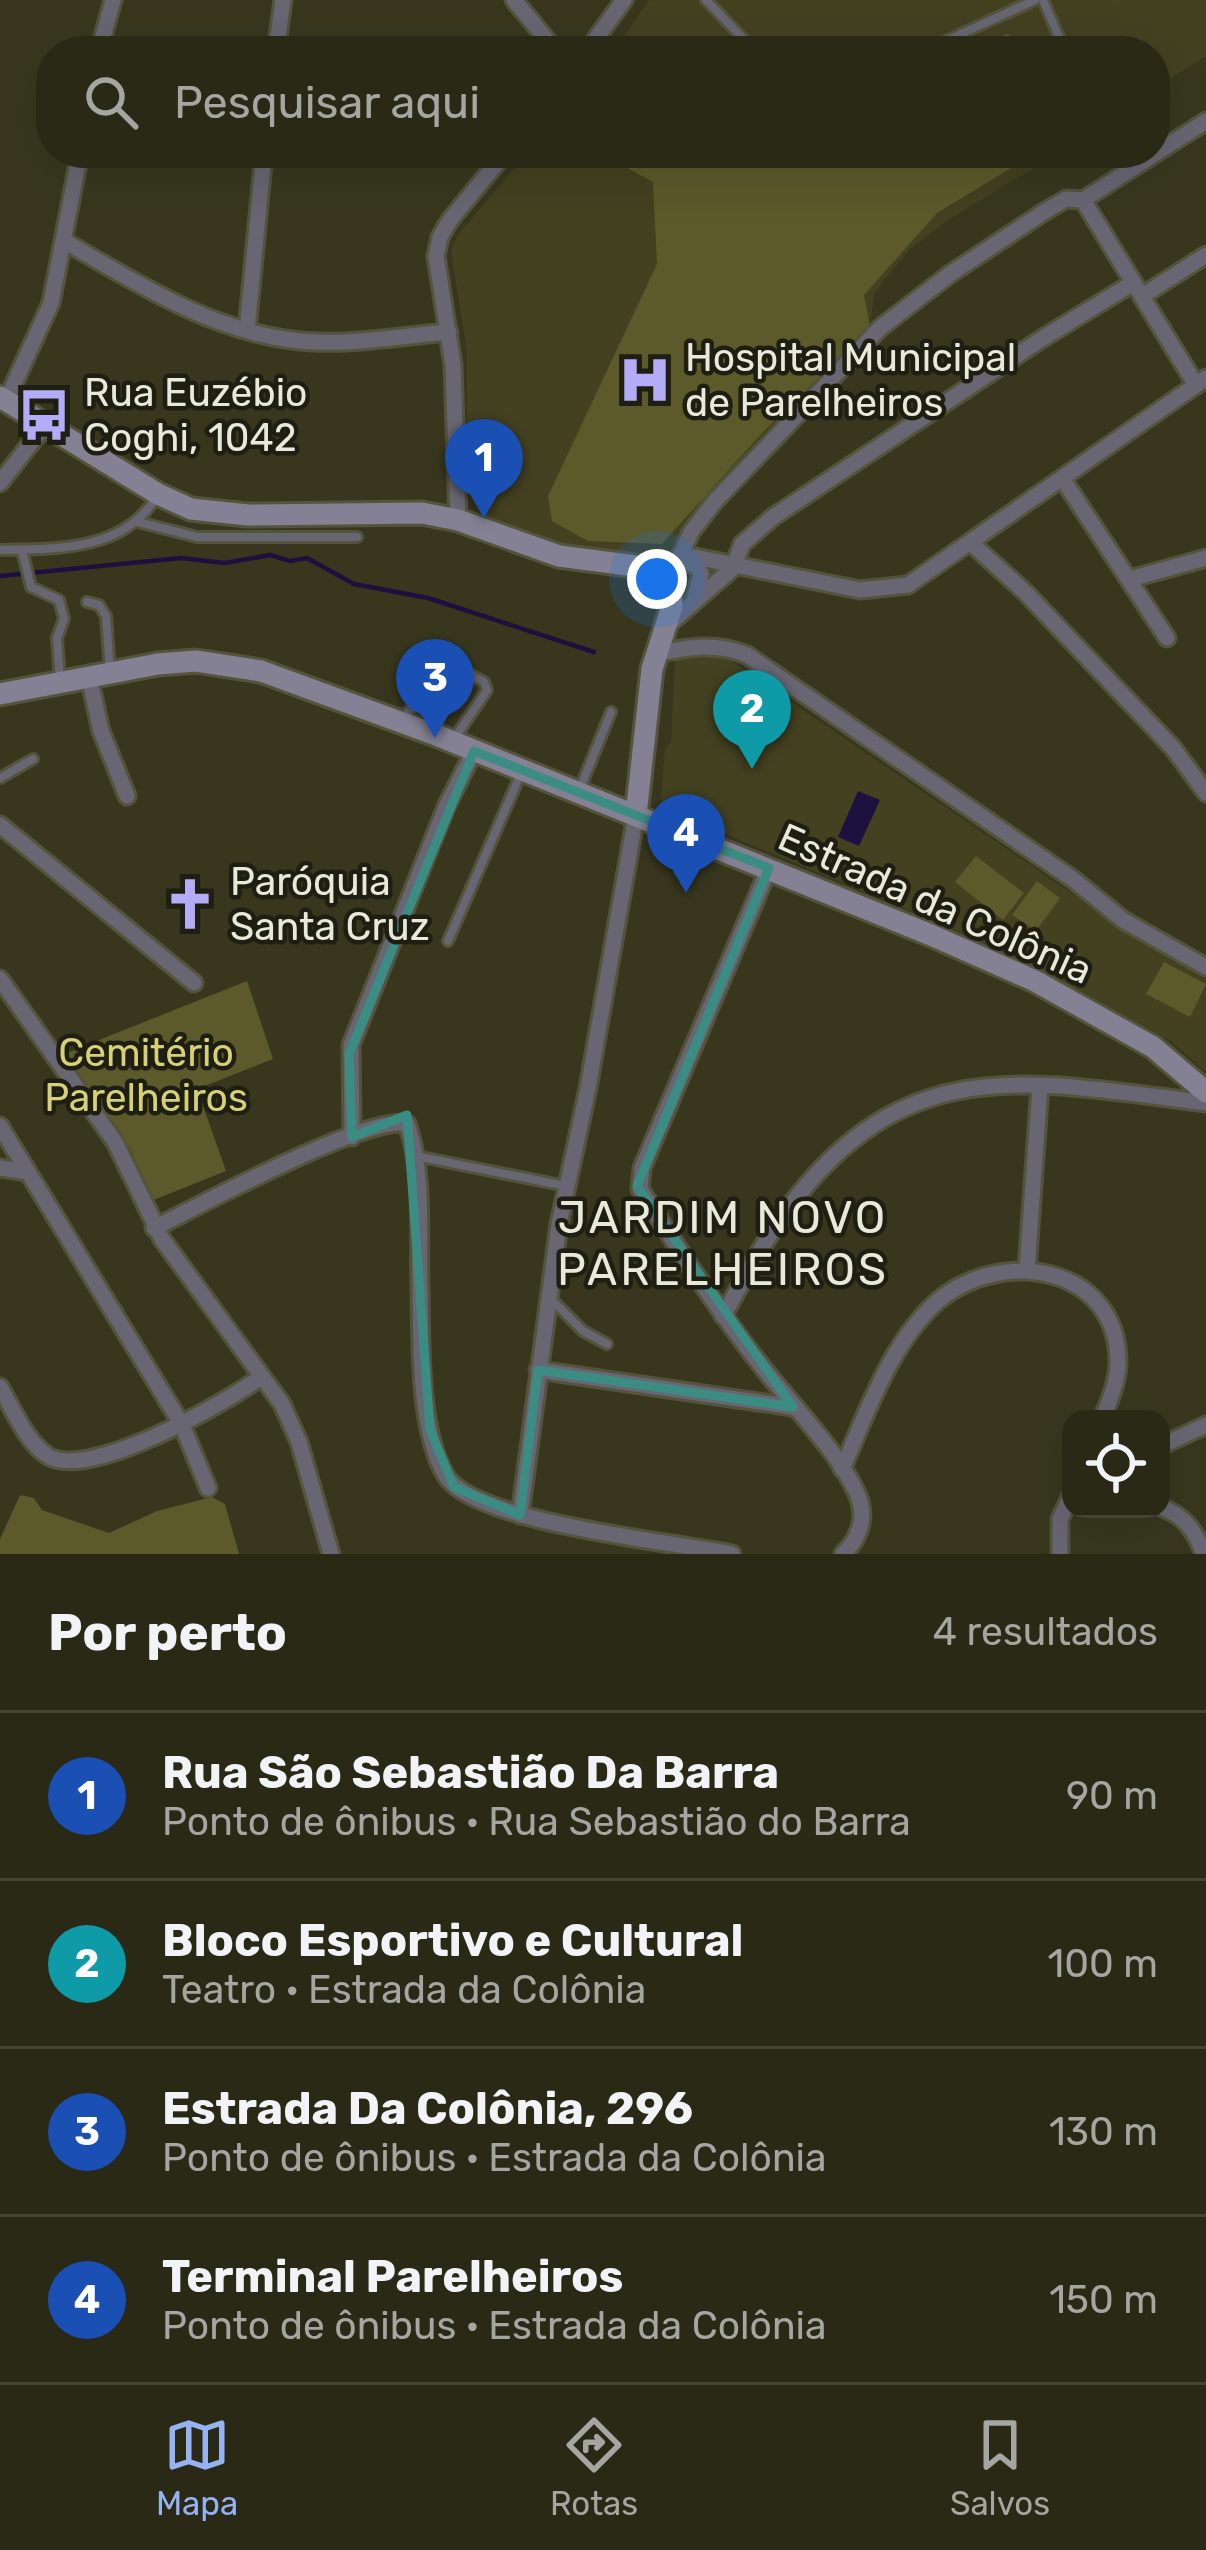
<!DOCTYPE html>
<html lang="pt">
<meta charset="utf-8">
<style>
:root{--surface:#2a2916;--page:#363523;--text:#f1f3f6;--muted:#a5a6a1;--line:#464535;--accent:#95b2f1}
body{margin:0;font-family:Rubik,sans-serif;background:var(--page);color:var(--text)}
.controls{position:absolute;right:36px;bottom:36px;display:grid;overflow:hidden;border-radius:24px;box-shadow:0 12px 48px #0002}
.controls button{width:108px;height:108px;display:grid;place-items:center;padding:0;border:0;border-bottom:3px solid var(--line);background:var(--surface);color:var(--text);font:60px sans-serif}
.you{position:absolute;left:657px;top:579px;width:42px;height:42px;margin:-30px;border:9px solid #fff;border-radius:50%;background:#1a73e8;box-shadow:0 0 0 18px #1a73e833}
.badge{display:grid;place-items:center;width:78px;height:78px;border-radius:50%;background:var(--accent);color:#fff;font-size:39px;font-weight:700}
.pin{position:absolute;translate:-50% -99px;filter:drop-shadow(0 3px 6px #0008)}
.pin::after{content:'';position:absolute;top:63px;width:42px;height:36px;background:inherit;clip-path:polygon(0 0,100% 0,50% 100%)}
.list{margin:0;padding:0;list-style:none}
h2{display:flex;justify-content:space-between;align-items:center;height:156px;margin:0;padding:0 48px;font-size:51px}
h2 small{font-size:39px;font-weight:400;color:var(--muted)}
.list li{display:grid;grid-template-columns:78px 1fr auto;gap:36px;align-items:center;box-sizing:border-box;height:168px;padding:0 48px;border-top:3px solid var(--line)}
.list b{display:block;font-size:45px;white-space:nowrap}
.list p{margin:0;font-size:39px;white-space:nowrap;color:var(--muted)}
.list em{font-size:39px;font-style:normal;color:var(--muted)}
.icon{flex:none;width:66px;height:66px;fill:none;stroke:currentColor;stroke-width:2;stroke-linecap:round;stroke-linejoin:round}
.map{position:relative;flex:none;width:1206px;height:1554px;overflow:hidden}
.search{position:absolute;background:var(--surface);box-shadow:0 12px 48px #0002;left:36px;right:36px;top:36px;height:132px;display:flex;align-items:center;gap:30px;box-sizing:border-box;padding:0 42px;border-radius:48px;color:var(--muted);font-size:45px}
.sheet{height:828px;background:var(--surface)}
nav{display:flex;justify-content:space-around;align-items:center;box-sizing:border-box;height:168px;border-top:3px solid var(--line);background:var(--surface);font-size:33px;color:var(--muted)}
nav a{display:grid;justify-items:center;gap:6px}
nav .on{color:var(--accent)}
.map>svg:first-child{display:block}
.built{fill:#434120}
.green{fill:#5c592b}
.water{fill:#1c103e}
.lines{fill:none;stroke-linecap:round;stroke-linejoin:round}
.stream{stroke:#1c103e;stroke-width:4.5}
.lane-casing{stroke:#54533c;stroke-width:14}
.street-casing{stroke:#54533c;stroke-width:21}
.secondary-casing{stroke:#54533c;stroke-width:27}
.lane{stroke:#676672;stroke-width:8}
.street{stroke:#676672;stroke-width:15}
.secondary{stroke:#838193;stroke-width:21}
.marked{fill:none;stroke:#3b8d84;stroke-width:9;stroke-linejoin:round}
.labels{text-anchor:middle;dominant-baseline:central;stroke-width:9;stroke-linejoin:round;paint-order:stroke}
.poi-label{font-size:39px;fill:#e9e9da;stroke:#1e1e13;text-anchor:start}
.street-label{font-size:39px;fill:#e9e9da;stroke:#1e1e13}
.park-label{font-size:39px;fill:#d6d177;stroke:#1e1e13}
.quarter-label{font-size:45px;letter-spacing:3px;fill:#e9e9da;stroke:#1e1e13}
</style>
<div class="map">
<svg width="1206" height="1554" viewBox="0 0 1206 1554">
<rect width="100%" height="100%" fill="#38371e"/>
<!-- built -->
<g class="built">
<path d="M649,0h557v56l-51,33v-38h-542z"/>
<path d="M527,153h531l-113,69 -36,28 -35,43 -4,34 -194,226 -94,3 -100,-38 -11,-19 -4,-22v-125l-16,-101 7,-16z"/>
<path d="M717,656l11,3 411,280 67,32v101l-35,-31 -117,-65 -112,-52 -282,-117 5,-58 6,-6 4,-83z"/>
</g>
<!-- green -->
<g class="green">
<path d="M600,153h186l11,15 29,-15h210l-99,60 -73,82 6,32 -106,104 -102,113 -74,-3 -36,-20 -4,-25 109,-232 -4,-82z"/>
<path d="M976,856l48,37 -21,27 -48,-38z"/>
<path d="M1037,881l23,17 -24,33 -24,-16z"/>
<path d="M1164,962l42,22 -16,33 -44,-23z"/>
<path d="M247,981l26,78 -76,30 29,82 -75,30 -20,-51 -67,-96z"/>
<path d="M20,1495l14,3 8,12 67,23 48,-22 55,-14 13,7 14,50h-239v-15z"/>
</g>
<!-- water -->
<path class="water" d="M858,791l22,9 -21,46 -21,-9z"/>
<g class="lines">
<!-- stream -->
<path class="stream" d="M0,576l181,-18 44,5 45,-8 20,6 17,-3 47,26 74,14 166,54"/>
<!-- lane casing -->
<g class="lane-casing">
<g id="lane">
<path d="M706,0l49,51"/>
<path d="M1043,0l22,51"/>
<path d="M924,51l111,-51"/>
<path d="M992,51l15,-10"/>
<path d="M138,522l59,15h160"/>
<path d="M0,550c56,-1 122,1 155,-51"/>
<path d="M22,550l9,37 28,13 5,19 -7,19 3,43"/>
<path d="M87,602l12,3 7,11 4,55"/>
<path d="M402,720l40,-53 8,-4 34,19 3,8 -33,49"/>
<path d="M0,778l33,-19"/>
<path d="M579,791l32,-79"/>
<path d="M448,941l74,-170"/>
<path d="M416,1156l150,30"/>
<path d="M550,1298l33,33 24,13"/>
</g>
</g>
<!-- street casing -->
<g class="street-casing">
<g id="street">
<path d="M514,0l42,51"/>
<path d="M99,51l14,-51"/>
<path d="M276,51l7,-51"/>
<path d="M587,51l37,-51"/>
<path d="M1083,200l113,185"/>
<path d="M1083,200l123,-79"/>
<path d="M64,241c71,41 145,89 228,99 50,7 107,-4 157,-8"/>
<path d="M1142,296l64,-41"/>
<path d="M247,330l17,-177"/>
<path d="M7,399l44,-96 29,-150"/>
<path d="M1062,478l105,160"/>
<path d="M0,483l45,-58"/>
<path d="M458,520l-5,-155 -17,-109 4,-19 10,-17 55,-67"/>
<path d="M972,544l53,48 148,156 33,45"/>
<path d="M643,567l52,-10 165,33 48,-5 298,-207"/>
<path d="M1130,579l76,-21"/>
<path d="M694,601l7,-27 -4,-7 -18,-8 12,-27 24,-31 165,-173 70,-54 97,-64 19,-11 17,1"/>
<path d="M670,623l63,-55 9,-24 31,-27 270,-179 90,-55"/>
<path d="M656,654c32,-7 60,-12 91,1l327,225 49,40 83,47"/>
<path d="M89,677l12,54 26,65"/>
<path d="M0,825l194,158"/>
<path d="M769,868l-127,300 -2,21c38,59 76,119 120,175 28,37 81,90 98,132 9,22 1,43 -15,58"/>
<path d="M0,979l115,163 47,97 120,165 17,38 32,112"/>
<path d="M0,1126l182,299 26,63"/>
<path d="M352,1137l-1,-92 95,-238 28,-56"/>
<path d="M0,1168l28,4"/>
<path d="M154,1228c43,-21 217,-115 253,-104 18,50 11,111 13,163 1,54 -2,143 26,189 29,47 228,66 286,78"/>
<path d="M1027,1269l13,-182"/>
<path d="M723,1316c18,-31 35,-65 56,-95 120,-172 245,-141 427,-118"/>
<path d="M538,1370l255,37"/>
<path d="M0,1387c13,22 26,55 48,69 41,25 177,-53 213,-79"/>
<path d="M1161,1446l45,-21"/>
<path d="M842,1469c25,-56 49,-128 97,-169 64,-53 181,-34 179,65 -1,19 -9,37 -16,54"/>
<path d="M1161,1507c24,9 34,24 43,47"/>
<path d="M520,1515l39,-291 29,-136 48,-273"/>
<path d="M1060,1554v-35l11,-23"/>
</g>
</g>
<!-- secondary casing -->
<g class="secondary-casing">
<g id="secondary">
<path d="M0,397l158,97 33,15 57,6 174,-2 36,7 101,36 84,11 16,8 12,20 1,11 -20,63 -16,146"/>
<path d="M0,694l158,-30 38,-3 65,10 175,64 495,200 104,46 118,66 53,45"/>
</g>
</g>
<!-- lane -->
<use href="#lane" class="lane"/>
<!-- street -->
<use href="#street" class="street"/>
<!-- secondary -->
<use href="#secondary" class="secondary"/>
</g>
<!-- marked area -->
<path class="marked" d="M474,751l295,117 -132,318 156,221 -255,-37 -18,145 -66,-28 -24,-57 -23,-315 -55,22 -3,-83z"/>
<!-- icons -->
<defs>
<g id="hospital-bare" transform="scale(4.14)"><path d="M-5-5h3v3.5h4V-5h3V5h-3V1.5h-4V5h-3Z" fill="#b5acf8" stroke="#1e1e13" stroke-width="2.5" paint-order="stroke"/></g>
<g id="bus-bare" transform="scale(4.14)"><path d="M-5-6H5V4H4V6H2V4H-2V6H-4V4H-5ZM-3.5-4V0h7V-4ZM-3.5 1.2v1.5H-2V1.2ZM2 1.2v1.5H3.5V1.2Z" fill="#b5acf8" stroke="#1e1e13" stroke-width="2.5" paint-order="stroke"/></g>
<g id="church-bare" transform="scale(4.14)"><path d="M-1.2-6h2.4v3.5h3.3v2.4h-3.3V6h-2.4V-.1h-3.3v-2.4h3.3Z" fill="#b5acf8" stroke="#1e1e13" stroke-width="2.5" paint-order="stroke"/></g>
</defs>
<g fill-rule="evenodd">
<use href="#hospital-bare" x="645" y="380"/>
<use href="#bus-bare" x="44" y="415"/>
<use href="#church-bare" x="190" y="904"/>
</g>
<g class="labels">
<!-- poi labels -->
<g class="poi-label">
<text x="685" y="358">Hospital Municipal<tspan x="685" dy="45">de Parelheiros</tspan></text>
<text x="84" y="393">Rua Euzébio<tspan x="84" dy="45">Coghi, 1042</tspan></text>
<text x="230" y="882">Paróquia<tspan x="230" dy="45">Santa Cruz</tspan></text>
</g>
<!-- street labels -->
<g class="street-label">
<text transform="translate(935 904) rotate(24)">Estrada da Colônia</text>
</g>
<!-- park labels -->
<g class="park-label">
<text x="146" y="1053">Cemitério<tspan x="146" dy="45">Parelheiros</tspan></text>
</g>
<!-- quarter labels -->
<g class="quarter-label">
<text x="723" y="1217">JARDIM NOVO<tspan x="723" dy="52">PARELHEIROS</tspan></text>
</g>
</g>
</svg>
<div class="controls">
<button><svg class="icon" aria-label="locate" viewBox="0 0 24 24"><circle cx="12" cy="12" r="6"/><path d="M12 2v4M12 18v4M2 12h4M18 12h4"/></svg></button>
</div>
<div class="you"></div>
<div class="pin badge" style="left:484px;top:518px;background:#1a4fb4">1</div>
<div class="pin badge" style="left:752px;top:769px;background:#0f9aa8">2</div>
<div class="pin badge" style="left:435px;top:738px;background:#1a4fb4">3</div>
<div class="pin badge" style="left:686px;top:893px;background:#1a4fb4">4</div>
<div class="search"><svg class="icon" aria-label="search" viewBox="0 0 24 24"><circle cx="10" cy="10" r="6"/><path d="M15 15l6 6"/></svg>Pesquisar aqui</div>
</div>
<section class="sheet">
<h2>Por perto<small>4 resultados</small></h2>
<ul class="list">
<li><span class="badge" style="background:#1a4fb4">1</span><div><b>Rua São Sebastião Da Barra</b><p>Ponto de ônibus · Rua Sebastião do Barra</p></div><em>90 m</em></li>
<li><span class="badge" style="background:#0f9aa8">2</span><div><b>Bloco Esportivo e Cultural</b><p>Teatro · Estrada da Colônia</p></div><em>100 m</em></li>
<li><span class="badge" style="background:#1a4fb4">3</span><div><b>Estrada Da Colônia, 296</b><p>Ponto de ônibus · Estrada da Colônia</p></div><em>130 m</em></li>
<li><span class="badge" style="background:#1a4fb4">4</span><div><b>Terminal Parelheiros</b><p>Ponto de ônibus · Estrada da Colônia</p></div><em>150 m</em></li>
</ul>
</section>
<nav>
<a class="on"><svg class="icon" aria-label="map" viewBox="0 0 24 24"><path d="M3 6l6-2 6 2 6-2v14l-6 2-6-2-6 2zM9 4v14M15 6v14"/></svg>Mapa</a>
<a><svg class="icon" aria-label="directions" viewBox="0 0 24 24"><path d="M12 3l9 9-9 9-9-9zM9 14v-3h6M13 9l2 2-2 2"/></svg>Rotas</a>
<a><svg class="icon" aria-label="saved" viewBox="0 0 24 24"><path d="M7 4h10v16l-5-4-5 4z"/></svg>Salvos</a>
</nav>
